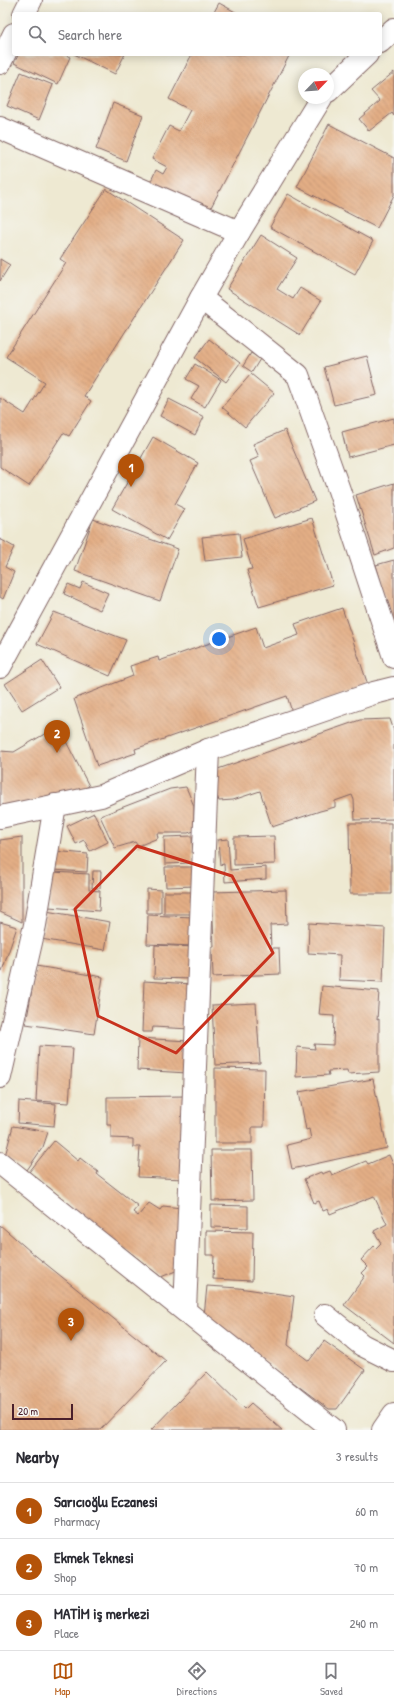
<!DOCTYPE html>
<meta charset="utf-8">
<style>
:root{--surface:#fff;--page:#f7f7f7;--text:#2b2b33;--muted:#7c7c81;--line:#e1e1e2;--accent:#b45309}
body{margin:0;font-family:"Patrick Hand",sans-serif;background:var(--page);color:var(--text)}
.compass{position:absolute;left:298px;top:68px;width:36px;height:36px;border-radius:50%;background:var(--surface);box-shadow:0 2px 10px #0003;rotate:65deg}
.scale{position:absolute;left:12px;bottom:10px;width:61px;box-sizing:border-box;padding-left:4px;border:2px solid #4a1f2b;border-top:0;font-size:11px;line-height:14px;white-space:nowrap;color:#4a1f2b;-webkit-text-stroke:3px #f6f6f2;paint-order:stroke}
.you{position:absolute;left:219px;top:639px;width:14px;height:14px;margin:-10px;border:3px solid #fff;border-radius:50%;background:#1a73e8;box-shadow:0 0 0 6px #1a73e833}
.badge{display:grid;place-items:center;width:26px;height:26px;border-radius:50%;background:var(--accent);color:#fff;font-size:13px;font-weight:700}
.pin{position:absolute;translate:-50% -33px;filter:drop-shadow(0 1px 2px #0008)}
.pin::after{content:'';position:absolute;top:21px;width:14px;height:12px;background:inherit;clip-path:polygon(0 0,100% 0,50% 100%)}
.list{margin:0;padding:0;list-style:none}
h2{display:flex;justify-content:space-between;align-items:center;height:52px;margin:0;padding:0 16px;font-size:17px}
h2 small{font-size:13px;font-weight:400;color:var(--muted)}
.list li{display:grid;grid-template-columns:26px 1fr auto;gap:12px;align-items:center;box-sizing:border-box;height:56px;padding:0 16px;border-top:1px solid var(--line)}
.list b{display:block;font-size:15px;white-space:nowrap}
.list p{margin:0;font-size:13px;white-space:nowrap;color:var(--muted)}
.list em{font-size:13px;font-style:normal;color:var(--muted)}
.icon{flex:none;width:22px;height:22px;fill:none;stroke:currentColor;stroke-width:2;stroke-linecap:round;stroke-linejoin:round}
.map{position:relative;flex:none;width:394px;height:1430px;overflow:hidden}
.search{position:absolute;background:var(--surface);box-shadow:0 2px 10px #0003;left:12px;right:12px;top:12px;height:44px;display:flex;align-items:center;gap:10px;box-sizing:border-box;padding:0 14px;border-radius:4px;color:var(--muted);font-size:15px}
.sheet{height:220px;background:var(--surface)}
nav{display:flex;justify-content:space-around;align-items:center;box-sizing:border-box;height:56px;border-top:1px solid var(--line);background:var(--surface);font-size:11px;color:var(--muted)}
nav a{display:grid;justify-items:center;gap:2px}
nav .on{color:var(--accent)}
.map>svg:first-child{display:block}
.building{fill:url(#building-back-hatch)}
.lines{fill:none;stroke-linecap:round;stroke-linejoin:round}
.minor-casing{stroke:#836665;stroke-width:24}
.tertiary-casing{stroke:#836665;stroke-width:24}
.secondary-casing{stroke:#836665;stroke-width:24}
.minor{stroke:#fff;stroke-width:22}
.tertiary{stroke:#fff;stroke-width:22}
.secondary{stroke:#fff;stroke-width:22}
.marked{fill:none;stroke:#c8321e;stroke-width:3;stroke-linejoin:round}
</style>
<div class="map">
<svg width="394" height="1430" viewBox="0 0 394 1430">
<defs>
<pattern id="building-back-hatch" width="6" height="6" patternUnits="userSpaceOnUse"><rect width="6" height="6" fill="#e3ae85"/><path d="M-1 5l2 2M0 0l6 6M5-1l2 2" fill="none" stroke="#c49573"/></pattern>
</defs>
<rect width="100%" height="100%" fill="#f6f6f2"/>
<filter id="ink" filterUnits="userSpaceOnUse"><feTurbulence type="fractalNoise" baseFrequency=".025" numOctaves="2"/><feDisplacementMap in="SourceGraphic" scale="8" xChannelSelector="R" yChannelSelector="G"/><feConvolveMatrix kernelMatrix="1 2 1 2 8 2 1 2 1" color-interpolation-filters="sRGB"/></filter>
<filter id="wash" filterUnits="userSpaceOnUse"><feTurbulence type="fractalNoise" baseFrequency=".012" numOctaves="4" result="noise"/><feDisplacementMap in="SourceGraphic" scale="16" xChannelSelector="R" yChannelSelector="G"/><feGaussianBlur stdDeviation="0.9" result="paint"/><feColorMatrix in="noise" values="0 0 0 0 0 0 0 0 0 0 0 0 0 0 0 0 0 1.4 0 .05"/><feComposite in="paint" operator="in"/></filter>
<g filter="url(#wash)">
<rect width="100%" height="100%" fill="#eee9d2"/>
<g id="blocks">
<!-- building -->
<g class="building">
<path d="M219,3l20,11h-26z"/>
<path d="M19,54h45l6,3 -12,27 -44,-21z"/>
<path d="M74,54h51l-10,20z"/>
<path d="M192,54h98l-82,159 -58,-30 6,-13 7,4 4,-7 -15,-8 17,-33 10,5 11,-21 -21,-11z"/>
<path d="M21,72l32,13 -14,35 -32,-14z"/>
<path d="M394,72v44l-2,-3 -23,18 -10,-12 21,-18 -9,-10z"/>
<path d="M113,103l30,12 -17,46 -30,-12z"/>
<path d="M329,124l65,34v37l-17,33 -80,-41z"/>
<path d="M106,189l78,51 -100,156 7,5 -22,35 -6,-3 -34,53 -29,-19v-69l25,16 20,-32 -39,-25 60,-94 -6,-4z"/>
<path d="M288,194l85,47 -18,33 -85,-47z"/>
<path d="M261,235l36,23 -20,31 16,10 7,-11 21,13 -21,34 -73,-46z"/>
<path d="M0,259l10,6 -10,16z"/>
<path d="M209,339l31,24 -14,19 -31,-24z"/>
<path d="M251,353l9,6 -8,13 -9,-6z"/>
<path d="M367,356l10,39 -43,10 -10,-38z"/>
<path d="M195,364l26,16 -16,27 -14,-8 8,-13 -13,-7z"/>
<path d="M251,374l23,19 -29,34 -23,-20z"/>
<path d="M169,399l35,18 -9,18 -35,-19z"/>
<path d="M394,418v27l-46,12 -6,-25z"/>
<path d="M285,430l30,71 -40,17 -25,-57 9,-4 -6,-13z"/>
<path d="M153,437l45,26 -23,41 10,5 -18,31 -55,-31z"/>
<path d="M394,483v65l-19,7 -19,-60z"/>
<path d="M312,518l21,67 -74,22 -12,-37 5,-1 -9,-30z"/>
<path d="M93,519l85,30 -18,52 -85,-30z"/>
<path d="M239,533l3,24 -37,4 -3,-24z"/>
<path d="M0,539l14,8 -9,20 9,5 -11,27 -3,-2z"/>
<path d="M394,560v66l-18,-61z"/>
<path d="M83,582l25,11 -8,17 -36,-16 4,-10 12,5z"/>
<path d="M342,608l26,77 -76,27 -5,-16 -152,53 1,4 -39,13 -23,-67 59,-23 -3,-10 28,-9 1,4 97,-34 7,21 36,-13 -4,-11z"/>
<path d="M54,612l72,28 -16,36 -73,-32z"/>
<path d="M42,660l17,27 -37,23 -17,-26z"/>
<path d="M390,719l4,12v88l-39,1 -1,-20 -2,-5 -17,6v6l-15,4 -48,16 -12,-36 -27,9 -14,1 -3,-9 -1,-22 145,-50z"/>
<path d="M58,726l31,60 -16,8 -73,14v-57l14,1z"/>
<path d="M186,787l8,19v25l-6,2h-31l1,5 -20,8 -3,-4 -20,6 -15,-32 70,-27z"/>
<path d="M94,813l14,29 -18,9 -6,-11 -8,4 -9,-18z"/>
<path d="M349,823h42v71h-41z"/>
<path d="M192,836l1,27 -28,1 -1,-27z"/>
<path d="M274,836l1,28 -41,1v-28z"/>
<path d="M22,837v85l-22,-10v-72z"/>
<path d="M228,839l2,31 36,-3v12l-41,3 -1,-18 -4,1 -2,-25z"/>
<path d="M53,851l35,3 -1,18 -35,-2z"/>
<path d="M165,867h31v19l-30,1z"/>
<path d="M93,871h8l-1,17h-8z"/>
<path d="M52,872l37,2v16l11,1 -1,20 -50,-4z"/>
<path d="M147,889l14,1v23h-14z"/>
<path d="M286,890l1,34 -17,1 1,23h8l1,26 -67,3 -1,-30h2l-2,-55z"/>
<rect x="164" y="892" width="29" height="22"/>
<path d="M46,911l64,11 -5,28 -64,-11z"/>
<path d="M148,915l45,2 -1,29 -45,-2z"/>
<path d="M0,922l17,5 -15,44h-2z"/>
<path d="M309,923l76,5 -2,54 -44,-2 1,-25 -32,-2z"/>
<path d="M155,945l40,2 -1,32 -40,-1z"/>
<path d="M36,966l67,11 -9,57 -68,-10z"/>
<path d="M144,981l48,3 -2,45 -37,-2 -1,5h-10z"/>
<path d="M322,986l57,5 -2,29 2,-1v53l-31,2 -1,-4 -19,1 1,4 -33,2 1,-30 18,2 -1,-5 19,1 1,-29 -15,-1z"/>
<path d="M256,1003l4,60 -45,2 -3,-60z"/>
<path d="M138,1038l50,3 -1,32 -50,-3z"/>
<path d="M39,1046l34,2 -4,55 -33,-2z"/>
<path d="M215,1068l50,1 -1,58h-12v16h-37z"/>
<path d="M373,1079l14,69 -95,21 -5,-24 24,-6 -2,-10 -3,1 -7,-38z"/>
<path d="M187,1096l-3,83 -46,-2 2,-30h-7v-8l-22,-1v-13h-4v-28z"/>
<path d="M19,1101l37,3 -2,22 -36,-3z"/>
<path d="M13,1126l35,6 -5,15 -16,23 -22,-14z"/>
<path d="M54,1141l24,20 2,-3 18,14 -1,2 41,32 -5,6 5,4 11,-13 11,7 3,-4 19,2 -4,62 -17,7 -132,-105z"/>
<path d="M211,1150h41l1,50 -41,1z"/>
<path d="M389,1155l5,11v177l-50,-38 21,-29 -3,-3 6,-6 -7,-7 13,-14 2,2 5,-5 -7,-12 13,-7 -13,-28 -44,18 -2,-5 -5,2 -4,-10 -5,2 -10,-24 17,-7 1,2 8,-3 2,4 34,-14 2,3z"/>
<path d="M211,1205l37,1v22l-37,-1z"/>
<path d="M0,1225l31,27 135,109 -66,69h-100z"/>
<path d="M206,1231l47,1 -1,49 -39,-2 1,-24h-8z"/>
<path d="M207,1286l32,2 55,8 -6,49 21,16 15,-20 41,29 -28,39h-8l-125,-93z"/>
<path d="M207,1372l38,37 6,-6 31,27h-131z"/>
</g>
</g>
</g>
<g filter="url(#ink)">
<use href="#blocks" fill-opacity="0" stroke="#836665" stroke-width="1"/>
<g class="lines">
<!-- minor casing -->
<g class="minor-casing">
<g id="minor">
<path d="M24,14l7,-14"/>
<path d="M0,63l14,-29"/>
<path d="M0,128l239,104"/>
<path d="M201,298l97,77 41,115 55,167"/>
<path d="M0,1077l35,-152 20,-120"/>
<path d="M0,1163l334,267"/>
<path d="M185,1310l23,-560"/>
<path d="M325,1315l37,30 32,16"/>
<path d="M383,1430l11,-16"/>
</g>
</g>
<!-- tertiary casing -->
<g class="tertiary-casing">
<path id="tertiary" d="M0,817l101,-21 107,-46 166,-57 20,-5"/>
</g>
<!-- secondary casing -->
<g class="secondary-casing">
<g id="secondary">
<path d="M380,42l14,-13"/>
<path d="M328,91l39,-37"/>
<path d="M0,667l201,-369 38,-66 82,-134"/>
</g>
</g>
<!-- minor -->
<use href="#minor" class="minor"/>
<!-- tertiary -->
<use href="#tertiary" class="tertiary"/>
<!-- secondary -->
<use href="#secondary" class="secondary"/>
</g>
</g>
<!-- marked area -->
<path class="marked" d="M137,846l95,30 41,77 -97,100 -78,-37 -23,-107z"/>
</svg>
<svg class="compass" viewBox="-18 -18 36 36"><path d="M0-13l5 13h-10z" fill="#e53935"/><path d="M0 13l5-13h-10z" fill="#7c7c81"/></svg>
<div class="scale">20 m</div>
<div class="you"></div>
<div class="pin badge" style="left:131px;top:487px">1</div>
<div class="pin badge" style="left:57px;top:753px">2</div>
<div class="pin badge" style="left:71px;top:1341px">3</div>
<div class="search"><svg class="icon" aria-label="search" viewBox="0 0 24 24"><circle cx="10" cy="10" r="6"/><path d="M15 15l6 6"/></svg>Search here</div>
</div>
<section class="sheet">
<h2>Nearby<small>3 results</small></h2>
<ul class="list">
<li><span class="badge">1</span><div><b>Sarıcıoğlu Eczanesi</b><p>Pharmacy</p></div><em>60 m</em></li>
<li><span class="badge">2</span><div><b>Ekmek Teknesi</b><p>Shop</p></div><em>70 m</em></li>
<li><span class="badge">3</span><div><b>MATİM iş merkezi</b><p>Place</p></div><em>240 m</em></li>
</ul>
</section>
<nav>
<a class="on"><svg class="icon" aria-label="map" viewBox="0 0 24 24"><path d="M3 6l6-2 6 2 6-2v14l-6 2-6-2-6 2zM9 4v14M15 6v14"/></svg>Map</a>
<a><svg class="icon" aria-label="directions" viewBox="0 0 24 24"><path d="M12 3l9 9-9 9-9-9zM9 14v-3h6M13 9l2 2-2 2"/></svg>Directions</a>
<a><svg class="icon" aria-label="saved" viewBox="0 0 24 24"><path d="M7 4h10v16l-5-4-5 4z"/></svg>Saved</a>
</nav>
